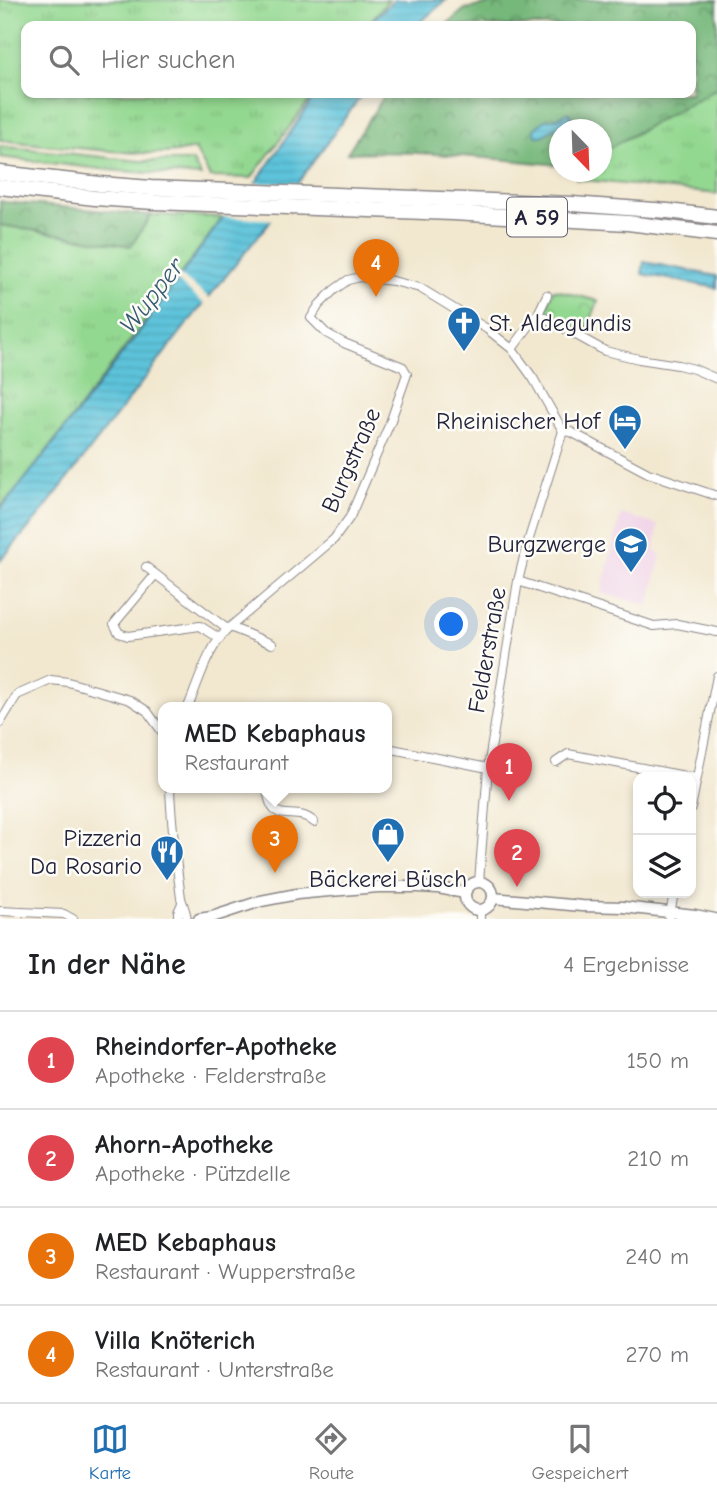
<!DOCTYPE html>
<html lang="de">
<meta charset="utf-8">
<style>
:root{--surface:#fff;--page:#f6f6f6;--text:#202124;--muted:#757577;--line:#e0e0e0;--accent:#1f6fb2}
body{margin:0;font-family:"Comic Neue",sans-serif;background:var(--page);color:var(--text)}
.controls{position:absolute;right:21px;bottom:21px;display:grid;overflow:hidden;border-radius:14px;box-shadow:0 4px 10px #0003}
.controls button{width:63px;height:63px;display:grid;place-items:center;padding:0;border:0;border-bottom:2px solid var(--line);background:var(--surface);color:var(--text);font:35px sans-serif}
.compass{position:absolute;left:549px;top:119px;width:63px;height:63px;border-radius:50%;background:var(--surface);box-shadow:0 4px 10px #0003;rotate:157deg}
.you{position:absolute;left:452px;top:625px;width:24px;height:24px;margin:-18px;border:5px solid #fff;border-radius:50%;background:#1a73e8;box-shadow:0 0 0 10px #1a73e833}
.badge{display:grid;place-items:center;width:46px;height:46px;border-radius:50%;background:var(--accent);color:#fff;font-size:23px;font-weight:700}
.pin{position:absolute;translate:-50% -58px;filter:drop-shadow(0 2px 4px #0008)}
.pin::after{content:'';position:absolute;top:37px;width:24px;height:21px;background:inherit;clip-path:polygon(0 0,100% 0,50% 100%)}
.popup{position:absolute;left:158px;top:702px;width:234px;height:91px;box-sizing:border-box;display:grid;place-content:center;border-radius:14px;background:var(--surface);filter:drop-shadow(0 2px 5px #0005);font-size:23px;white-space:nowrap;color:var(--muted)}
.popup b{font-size:26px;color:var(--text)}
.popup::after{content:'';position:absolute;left:50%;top:100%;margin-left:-14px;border:14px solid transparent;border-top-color:var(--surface)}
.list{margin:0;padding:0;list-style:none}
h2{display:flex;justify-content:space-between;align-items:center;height:91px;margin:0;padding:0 28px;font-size:30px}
h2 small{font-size:23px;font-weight:400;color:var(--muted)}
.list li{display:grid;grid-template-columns:46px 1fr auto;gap:21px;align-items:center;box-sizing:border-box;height:98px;padding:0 28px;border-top:2px solid var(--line)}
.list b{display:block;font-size:26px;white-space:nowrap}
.list p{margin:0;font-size:23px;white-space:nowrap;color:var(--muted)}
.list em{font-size:23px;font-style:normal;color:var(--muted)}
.icon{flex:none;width:38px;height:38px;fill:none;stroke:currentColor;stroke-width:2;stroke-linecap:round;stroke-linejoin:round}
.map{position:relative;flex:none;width:717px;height:919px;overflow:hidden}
.search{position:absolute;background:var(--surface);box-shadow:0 4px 10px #0003;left:21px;right:21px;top:21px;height:77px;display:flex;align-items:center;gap:18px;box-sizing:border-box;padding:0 24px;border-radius:14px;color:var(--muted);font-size:26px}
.sheet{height:483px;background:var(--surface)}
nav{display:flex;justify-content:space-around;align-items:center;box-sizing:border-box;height:98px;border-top:2px solid var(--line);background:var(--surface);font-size:19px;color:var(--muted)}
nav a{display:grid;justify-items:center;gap:4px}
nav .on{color:var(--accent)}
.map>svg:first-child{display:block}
.built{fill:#efd0e6}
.grass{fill:url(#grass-tufts);stroke:#5a7d66;stroke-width:2}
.forest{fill:url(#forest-crowns);stroke:#4c6d5a;stroke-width:2}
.park{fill:url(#park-crowns);stroke:#5a7d66;stroke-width:2}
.water{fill:url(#water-rules);stroke:#40728a;stroke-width:2}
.pier{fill:#f2e8d0}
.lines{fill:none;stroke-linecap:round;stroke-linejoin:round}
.street-casing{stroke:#8a8586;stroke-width:10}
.secondary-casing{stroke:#8a8586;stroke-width:13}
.highway-casing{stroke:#8a8586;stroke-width:17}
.street{stroke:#fff;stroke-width:8}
.secondary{stroke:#fff;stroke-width:10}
.highway{stroke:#fff;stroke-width:14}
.labels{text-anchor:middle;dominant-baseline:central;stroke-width:5;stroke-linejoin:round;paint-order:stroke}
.shield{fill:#fdfcf7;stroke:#646373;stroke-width:2}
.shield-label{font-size:23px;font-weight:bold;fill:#22223b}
.poi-label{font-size:24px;fill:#22223b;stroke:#fdfcf7;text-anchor:end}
.street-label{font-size:24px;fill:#22223b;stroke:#fdfcf7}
.water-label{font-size:26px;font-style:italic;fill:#375a73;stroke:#fdfcf7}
</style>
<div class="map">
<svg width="717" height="919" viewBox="0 0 717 919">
<defs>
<pattern id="grass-tufts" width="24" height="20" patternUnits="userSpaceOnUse" patternTransform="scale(1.75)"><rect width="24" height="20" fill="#93d890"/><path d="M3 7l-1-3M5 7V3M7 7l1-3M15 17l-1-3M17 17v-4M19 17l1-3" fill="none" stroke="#7eb97d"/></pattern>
<pattern id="forest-crowns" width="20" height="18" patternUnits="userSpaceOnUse" patternTransform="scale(1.75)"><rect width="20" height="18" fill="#76b87a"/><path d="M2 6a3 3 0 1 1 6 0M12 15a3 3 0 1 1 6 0" fill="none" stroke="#609565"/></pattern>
<pattern id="park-crowns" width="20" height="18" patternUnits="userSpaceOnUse" patternTransform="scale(1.75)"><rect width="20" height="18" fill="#93d890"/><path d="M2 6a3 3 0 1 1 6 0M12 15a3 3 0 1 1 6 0" fill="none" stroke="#7eb97d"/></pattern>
<pattern id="water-rules" width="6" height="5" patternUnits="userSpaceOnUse" patternTransform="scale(1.75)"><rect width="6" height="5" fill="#5dc3da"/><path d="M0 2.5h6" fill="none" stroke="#51a7bc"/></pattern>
</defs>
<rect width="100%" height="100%" fill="#fdfcf7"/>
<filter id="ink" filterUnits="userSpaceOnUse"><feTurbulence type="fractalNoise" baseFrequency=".0143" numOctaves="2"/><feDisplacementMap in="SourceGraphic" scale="14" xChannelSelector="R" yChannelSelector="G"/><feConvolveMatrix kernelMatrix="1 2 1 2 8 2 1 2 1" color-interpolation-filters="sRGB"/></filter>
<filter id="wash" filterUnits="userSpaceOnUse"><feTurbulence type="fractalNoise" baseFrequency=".00686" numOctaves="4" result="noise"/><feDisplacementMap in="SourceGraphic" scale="28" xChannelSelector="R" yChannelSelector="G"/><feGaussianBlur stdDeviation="1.57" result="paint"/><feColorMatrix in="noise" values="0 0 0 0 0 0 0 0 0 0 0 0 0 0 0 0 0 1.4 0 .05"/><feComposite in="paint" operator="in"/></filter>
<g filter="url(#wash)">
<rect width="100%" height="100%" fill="#f2e8d0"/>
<!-- built -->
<path class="built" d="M621,514l37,11 -3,26 6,4 -12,50 -48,-12z"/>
<!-- grass -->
<g class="grass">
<path d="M0,0h389l-23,26h-340v67h289l-64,85 -41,-1 -15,-28c-32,7 -64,4 -97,1 -33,-3 -65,-6 -98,-10z"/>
<path d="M717,88v106l-141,-15v-7h26v-20z"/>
<path d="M0,146l140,15h53l8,15 -83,-5 -118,-14z"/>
<path d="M151,215l72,2 -144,192 -64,83 -15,15v-282l131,21z"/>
</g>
<!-- forest -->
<g class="forest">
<path d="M511,0h206v88l-115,64v-22h-42l-1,35c-70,-7 -140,-15 -212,-12l39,-60h305v-67h-246l20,-17z"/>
<path d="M0,201l5,1 146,13 -20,31 -131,-21z"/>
</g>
<!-- park -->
<path class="park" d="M553,290l7,1 38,10 -13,35 -40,-23z"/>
<!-- water -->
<g class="water">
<path d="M394,0h52l-30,26h-48l7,-8z"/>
<path d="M317,93h46l-94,130 -82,101 -149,193 -38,44v-51l49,-61 88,-114 85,-116 35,-38z"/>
<path d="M566,113h3l3,5 -3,2 -27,16h-6l-2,-7 11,-9 13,-2z"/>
<path d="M644,262l73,14v12l-75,-14z"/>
</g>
<!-- pier -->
<g class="pier">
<path d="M250,183l52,1 -27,36 -55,-3z"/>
<path d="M178,274l34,26 -5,6 -33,-27z"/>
</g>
</g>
<g filter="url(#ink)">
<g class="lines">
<!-- street casing -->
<g class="street-casing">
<g id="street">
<path d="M538,314l67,37 34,8 39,6 16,4 23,10"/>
<path d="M512,349l26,-35 9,-19"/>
<path d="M146,567l81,62"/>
<path d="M155,575l-41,49 5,9 9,3 72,-10 19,12"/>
<path d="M518,581l136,45 23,-2 40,8"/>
<path d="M230,627l42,17"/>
<path d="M188,707c12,-28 19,-59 42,-80l104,-88 16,-22 40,-94 17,-49 -4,-7 -59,-24 -18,-10 -15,-15 8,-13 15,-15 14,-10 12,-3 33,4 27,7 67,41 25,20 21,29 30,53 8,1 77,41 69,23"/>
<path d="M0,723l17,-28 34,-15 17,2 62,18 17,11 16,22"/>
<path d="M387,748l101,20"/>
<path d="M556,762l12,-8 128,24"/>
<path d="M170,787c1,37 6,74 11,111 2,7 5,13 6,21"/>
<path d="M267,787c4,44 27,16 47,35"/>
<path d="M691,808l26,-132"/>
<path d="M479,882l9,-114 30,-187 9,-36 36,-114"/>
<path d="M0,911l64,3 9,5"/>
<path d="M178,919v-7l4,-9"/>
<path d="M480,919v-9"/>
<path d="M669,919l5,-26"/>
</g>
</g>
<!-- secondary casing -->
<g class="secondary-casing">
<g id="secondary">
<circle cx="479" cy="896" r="14"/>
<path d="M493,898l89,8 41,1 72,8 20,4"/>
<path d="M199,919l13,-2 49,-16 36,-7 21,-2 60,-5h40l20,1 27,5"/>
</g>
</g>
<!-- highway casing -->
<g class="highway-casing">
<g id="highway">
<path d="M0,173l100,11 51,4 421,16 96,7 49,6"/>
<path d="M0,187l95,11 59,4 299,11 175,10 89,11"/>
</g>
</g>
<!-- street -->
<use href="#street" class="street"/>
<!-- secondary -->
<use href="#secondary" class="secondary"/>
<!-- highway -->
<use href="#highway" class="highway"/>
</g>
</g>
<!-- icons -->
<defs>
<g id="church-pin" transform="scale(1.75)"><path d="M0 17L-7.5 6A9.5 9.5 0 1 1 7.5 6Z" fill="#1f6fb2" stroke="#fdfcf7"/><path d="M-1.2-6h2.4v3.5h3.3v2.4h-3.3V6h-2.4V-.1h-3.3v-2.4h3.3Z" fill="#fff"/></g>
<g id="hotel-pin" transform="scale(1.75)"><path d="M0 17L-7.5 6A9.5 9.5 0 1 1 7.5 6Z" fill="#1f6fb2" stroke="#fdfcf7"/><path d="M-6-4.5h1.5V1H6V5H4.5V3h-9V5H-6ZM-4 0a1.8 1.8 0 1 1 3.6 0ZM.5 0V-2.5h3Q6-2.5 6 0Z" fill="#fff"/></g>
<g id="school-pin" transform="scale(1.75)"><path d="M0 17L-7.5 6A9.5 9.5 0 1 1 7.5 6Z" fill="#1f6fb2" stroke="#fdfcf7"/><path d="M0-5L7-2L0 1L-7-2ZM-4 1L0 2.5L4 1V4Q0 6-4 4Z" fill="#fff"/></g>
<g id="shop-pin" transform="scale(1.75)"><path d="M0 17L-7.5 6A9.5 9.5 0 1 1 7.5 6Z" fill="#1f6fb2" stroke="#fdfcf7"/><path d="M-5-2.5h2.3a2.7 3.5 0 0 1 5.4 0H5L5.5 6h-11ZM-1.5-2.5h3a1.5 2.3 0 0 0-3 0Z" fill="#fff"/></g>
<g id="restaurant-pin" transform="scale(1.75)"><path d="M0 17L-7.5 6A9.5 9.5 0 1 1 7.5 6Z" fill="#1f6fb2" stroke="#fdfcf7"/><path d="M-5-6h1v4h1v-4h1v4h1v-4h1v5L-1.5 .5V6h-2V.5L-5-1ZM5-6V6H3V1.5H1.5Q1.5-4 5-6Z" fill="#fff"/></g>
</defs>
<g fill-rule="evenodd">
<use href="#church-pin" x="464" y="323"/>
<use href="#hotel-pin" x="625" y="421"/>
<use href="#school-pin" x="631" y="544"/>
<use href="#shop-pin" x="388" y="834"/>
<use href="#restaurant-pin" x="167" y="852"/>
</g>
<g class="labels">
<!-- shield labels -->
<rect class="shield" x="507" y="197.5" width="60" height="39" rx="5"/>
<g class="shield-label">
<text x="537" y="217">A 59</text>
</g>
<!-- poi labels -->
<g class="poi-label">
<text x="489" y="323" text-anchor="start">St. Aldegundis</text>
<text x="600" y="421">Rheinischer Hof</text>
<text x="606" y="544">Burgzwerge</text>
<text x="142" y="838">Pizzeria<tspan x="142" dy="28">Da Rosario</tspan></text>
<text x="388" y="879" text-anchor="middle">Bäckerei Büsch</text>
</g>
<!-- street labels -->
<g class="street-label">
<text transform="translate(351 460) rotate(-66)">Burgstraße</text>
<text transform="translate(487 650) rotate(-80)">Felderstraße</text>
</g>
<!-- water labels -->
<g class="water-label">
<text transform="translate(152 296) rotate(-52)">Wupper</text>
</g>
</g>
</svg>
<div class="controls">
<button><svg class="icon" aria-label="locate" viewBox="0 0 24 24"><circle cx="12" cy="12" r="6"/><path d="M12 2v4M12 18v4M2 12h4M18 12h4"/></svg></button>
<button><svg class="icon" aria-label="layers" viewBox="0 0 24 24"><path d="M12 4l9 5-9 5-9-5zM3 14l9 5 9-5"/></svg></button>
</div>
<svg class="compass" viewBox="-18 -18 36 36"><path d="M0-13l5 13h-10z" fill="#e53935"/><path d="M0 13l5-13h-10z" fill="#757577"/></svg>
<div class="you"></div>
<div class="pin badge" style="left:509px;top:801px;background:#e0444e">1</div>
<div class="pin badge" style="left:517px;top:887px;background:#e0444e">2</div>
<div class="pin badge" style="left:275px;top:873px;background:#e8710a">3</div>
<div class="popup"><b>MED Kebaphaus</b>Restaurant</div>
<div class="pin badge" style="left:376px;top:297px;background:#e8710a">4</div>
<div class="search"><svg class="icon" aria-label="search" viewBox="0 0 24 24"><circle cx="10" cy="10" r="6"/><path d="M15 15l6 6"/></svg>Hier suchen</div>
</div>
<section class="sheet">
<h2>In der Nähe<small>4 Ergebnisse</small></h2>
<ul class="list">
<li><span class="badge" style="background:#e0444e">1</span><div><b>Rheindorfer-Apotheke</b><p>Apotheke · Felderstraße</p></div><em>150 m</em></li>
<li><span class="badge" style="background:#e0444e">2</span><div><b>Ahorn-Apotheke</b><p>Apotheke · Pützdelle</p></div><em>210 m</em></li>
<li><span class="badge" style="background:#e8710a">3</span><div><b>MED Kebaphaus</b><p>Restaurant · Wupperstraße</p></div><em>240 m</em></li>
<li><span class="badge" style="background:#e8710a">4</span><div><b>Villa Knöterich</b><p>Restaurant · Unterstraße</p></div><em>270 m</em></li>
</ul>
</section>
<nav>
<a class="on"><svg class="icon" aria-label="map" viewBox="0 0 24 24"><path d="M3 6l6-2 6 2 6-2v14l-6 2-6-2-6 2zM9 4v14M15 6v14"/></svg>Karte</a>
<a><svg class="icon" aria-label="directions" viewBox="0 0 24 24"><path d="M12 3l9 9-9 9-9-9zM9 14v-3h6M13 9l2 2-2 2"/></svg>Route</a>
<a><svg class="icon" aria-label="saved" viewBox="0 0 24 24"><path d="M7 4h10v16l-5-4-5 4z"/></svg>Gespeichert</a>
</nav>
